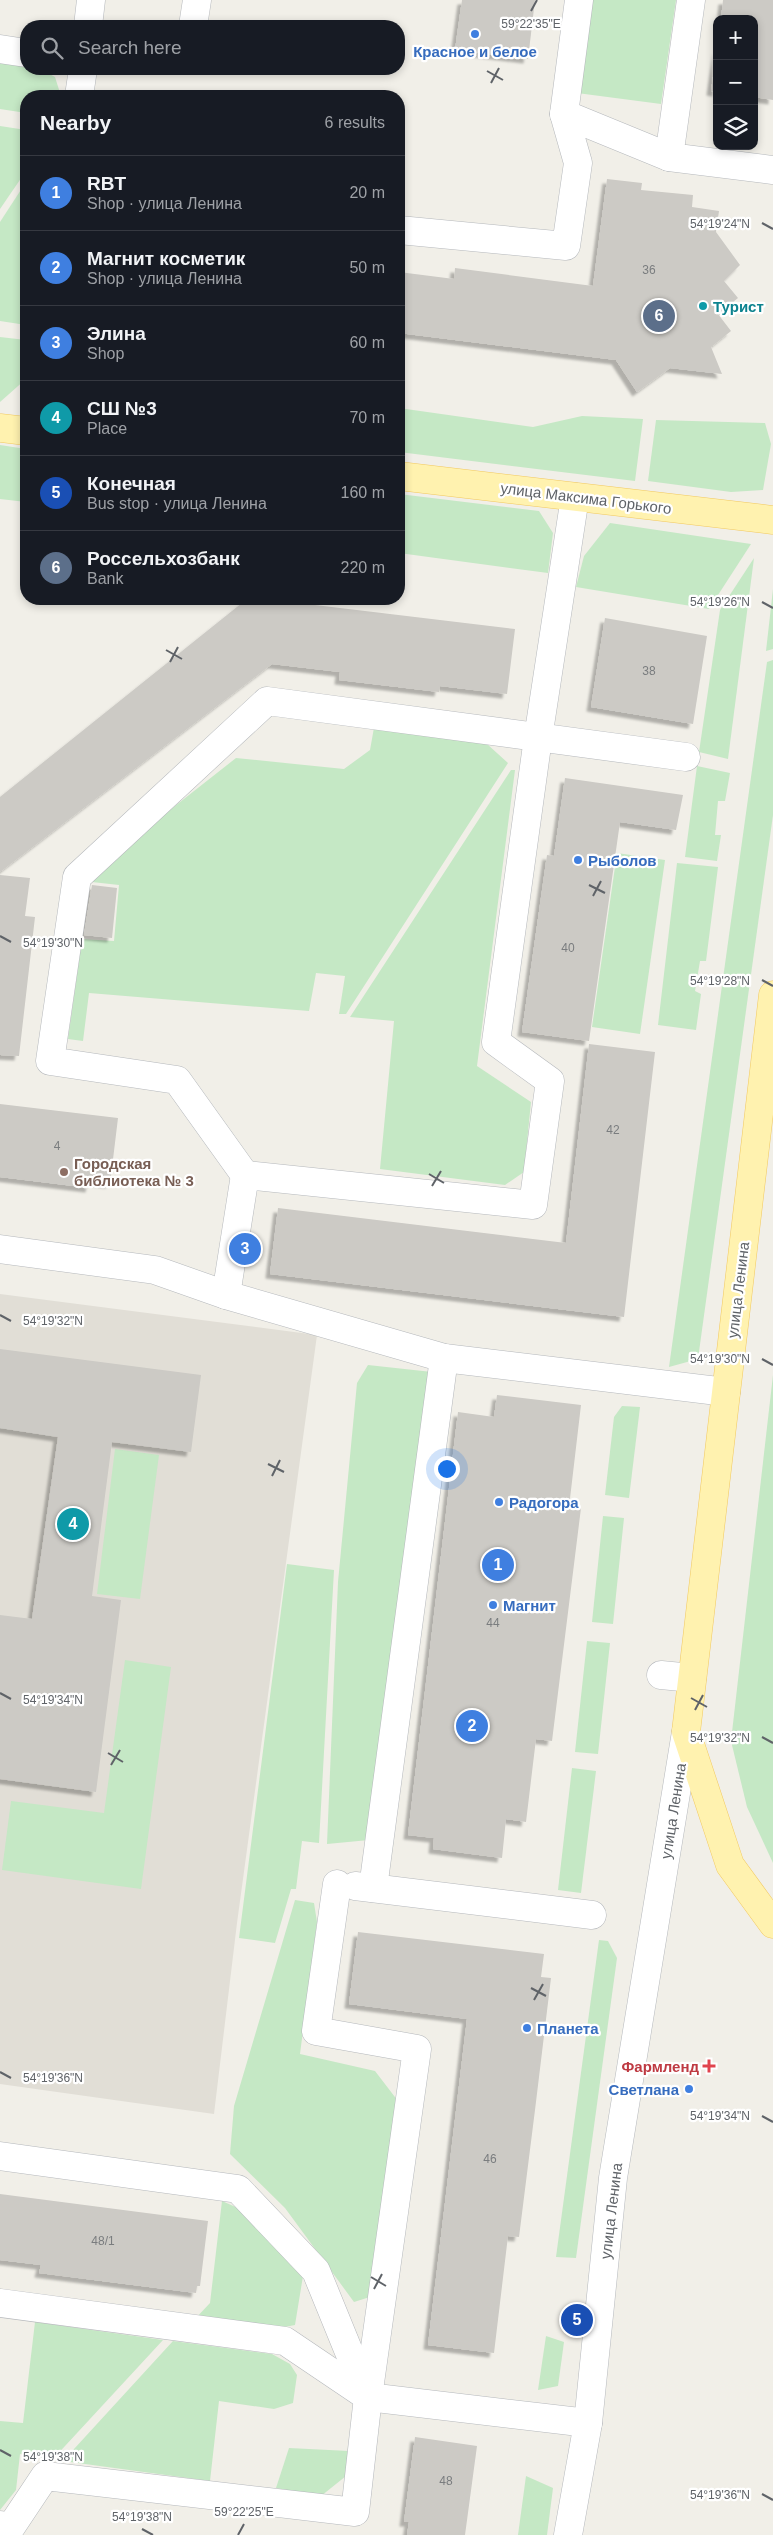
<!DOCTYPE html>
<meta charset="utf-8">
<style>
:root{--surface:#171b24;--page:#242831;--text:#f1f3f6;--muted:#9ea1a6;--line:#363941;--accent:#1a73e8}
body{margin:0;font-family:Arial,sans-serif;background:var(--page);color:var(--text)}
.controls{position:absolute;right:15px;top:15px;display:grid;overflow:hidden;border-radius:10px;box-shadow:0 2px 8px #0003}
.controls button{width:45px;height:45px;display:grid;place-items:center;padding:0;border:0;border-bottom:1px solid var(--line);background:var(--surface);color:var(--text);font:25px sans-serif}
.you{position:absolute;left:446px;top:1468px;width:18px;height:18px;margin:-12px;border:4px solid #fff;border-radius:50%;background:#1a73e8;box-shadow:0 0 0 8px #1a73e833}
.badge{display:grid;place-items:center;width:32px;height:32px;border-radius:50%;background:var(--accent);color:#fff;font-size:16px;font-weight:700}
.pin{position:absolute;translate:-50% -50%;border:2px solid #fff;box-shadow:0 1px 5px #0006}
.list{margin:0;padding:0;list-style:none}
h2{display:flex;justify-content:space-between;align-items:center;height:65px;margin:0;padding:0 20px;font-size:21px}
h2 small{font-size:16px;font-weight:400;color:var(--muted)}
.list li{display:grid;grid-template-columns:32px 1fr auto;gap:15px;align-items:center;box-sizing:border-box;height:75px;padding:0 20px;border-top:1px solid var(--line)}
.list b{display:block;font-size:19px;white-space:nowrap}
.list p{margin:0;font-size:16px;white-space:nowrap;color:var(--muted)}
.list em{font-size:16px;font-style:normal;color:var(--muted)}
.icon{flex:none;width:28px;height:28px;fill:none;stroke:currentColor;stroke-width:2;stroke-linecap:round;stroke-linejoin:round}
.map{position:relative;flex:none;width:773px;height:2535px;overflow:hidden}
.search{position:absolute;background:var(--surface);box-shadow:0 2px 8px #0003;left:20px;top:20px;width:385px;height:55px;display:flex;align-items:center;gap:12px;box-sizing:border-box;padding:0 18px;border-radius:20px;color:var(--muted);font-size:19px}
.panel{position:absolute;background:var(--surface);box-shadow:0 2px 8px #0003;left:20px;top:90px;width:385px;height:515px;border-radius:20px}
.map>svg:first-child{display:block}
.education{fill:#e1ded6}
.green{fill:#c5e8c5}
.building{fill:#cccac5;filter:url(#shadow)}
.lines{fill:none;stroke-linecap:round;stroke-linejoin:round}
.minor-casing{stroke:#b5b8bc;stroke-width:29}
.major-casing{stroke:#f2c960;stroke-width:29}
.minor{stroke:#fff;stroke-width:28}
.major{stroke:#fff2af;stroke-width:28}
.ticks{fill:none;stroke:#5f6368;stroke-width:2}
.shop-dot{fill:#3f7fe0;stroke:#fff;stroke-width:2}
.culture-dot{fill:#0f9aa8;stroke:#fff;stroke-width:2}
.education-dot{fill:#8d6e63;stroke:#fff;stroke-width:2}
.health-dot{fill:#e0444e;stroke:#fff;stroke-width:2}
.labels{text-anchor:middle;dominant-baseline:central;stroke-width:4.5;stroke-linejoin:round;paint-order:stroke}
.number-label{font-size:12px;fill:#7a7d7f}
.shop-label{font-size:15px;font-weight:bold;fill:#366cbe;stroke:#fff;text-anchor:start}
.culture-label{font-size:15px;font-weight:bold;fill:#0d838f;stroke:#fff;text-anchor:start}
.street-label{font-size:15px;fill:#5f6368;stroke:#fff}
.education-label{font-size:15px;font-weight:bold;fill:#785e54;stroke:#fff;text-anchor:start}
.health-label{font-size:15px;font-weight:bold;fill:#be3a42;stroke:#fff;text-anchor:end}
.ticks-label{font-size:12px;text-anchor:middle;fill:#5f6368;stroke:#fff;stroke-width:4.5;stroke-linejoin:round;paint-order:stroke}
</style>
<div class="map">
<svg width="773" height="2535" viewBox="0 0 773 2535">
<defs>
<filter id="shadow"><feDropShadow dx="-4.5" dy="4.5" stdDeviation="1" flood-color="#0004"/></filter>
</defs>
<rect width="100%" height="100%" fill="#f1efe8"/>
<!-- education -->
<path class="education" d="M0,1294l317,41 -80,588 -23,191 -214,-30z"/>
<!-- green -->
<g class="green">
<path d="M589,0h87l-15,104 -84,-11z"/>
<path d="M0,62l26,3v4h14l15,8 6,19h-35v17l-26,-4z"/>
<path d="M0,126l26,4v41l-26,38z"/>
<path d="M26,182v143l-26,-4v-99z"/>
<path d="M0,337l26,3v39l-26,23z"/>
<path d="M399,408l134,19 49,-11 61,3 -8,62 -236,-29z"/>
<path d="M656,420l109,3 6,21 -8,46 -32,2 -83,-11z"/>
<path d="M0,445l26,4v53l-26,-3z"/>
<path d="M399,494l140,17 14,22 -5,40 -149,-20z"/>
<path d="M610,523l141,21 -42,65 -133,-22 8,-31z"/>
<path d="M754,558l-26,201 -29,-7 21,-142z"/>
<path d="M773,589v60l-7,2z"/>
<path d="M773,660v155l-75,544 -29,8 98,-705z"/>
<path d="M375,722l112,22 21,19 -162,251h-7l6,-38 -29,-3 -7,38 -220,-18 -6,48 -15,-2 14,-100 32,2 5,-56 -27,-3 22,-28 122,-96 108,11 26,-19z"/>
<path d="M697,766l33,7 -5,28h-7l-3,34h6l-4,26 -32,-4z"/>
<path d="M511,770h4l-38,296 54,36 -7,70 -19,13 -125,-16 14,-148 -44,-4z"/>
<path d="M617,853l48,7 -25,174 -48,-7z"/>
<path d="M677,863l41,4 -12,94h-6l-5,30 6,3 -5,36 -38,-5z"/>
<path d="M368,1365l64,7 -63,468 -42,4 11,-262 19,-199z"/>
<path d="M773,1375v488l-26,-56 -16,-66z"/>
<path d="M622,1406l18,1 -11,91 -24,-3 9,-78z"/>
<path d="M115,1449l44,6 -19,144 -43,-5z"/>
<path d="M603,1516l21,2 -11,106 -21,-2z"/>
<path d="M287,1564l47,6 -15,273 -17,-2 -6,48h-5l-16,54 -36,-5z"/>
<path d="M587,1641l23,2 -12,111 -23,-2z"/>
<path d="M125,1660l46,7 -30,222 -139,-19 9,-69 93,12z"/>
<path d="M572,1768l24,3 -15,122 -23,-3z"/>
<path d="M295,1900l19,3 3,19 -17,132 75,17 23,30 -25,195 -19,6 -69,-94 -55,-54 4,-48z"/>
<path d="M599,1940l9,1 9,17 -41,300 -20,-1z"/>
<path d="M222,2201l34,15 47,60 -8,49 -26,5 -75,-10 16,-17z"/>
<path d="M35,2322l128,18 -110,119 -33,-5 -4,36 -16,20v-89l23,2z"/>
<path d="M546,2336l18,6 -6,44 -20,4z"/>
<path d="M173,2341l99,13 18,10 7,11 -4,28 -19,6 -55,-8 -9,80 -147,-20z"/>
<path d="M289,2448l60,3 -3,25 -25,20 -45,-8z"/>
<path d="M526,2476l27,12 -6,47h-29z"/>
</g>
<!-- building -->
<g class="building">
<path d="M462,0h73l-7,59 -73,-9z"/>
<path d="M723,0h50v100l-19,-3v-78h-33z"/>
<path d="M717,49v43l-6,-1z"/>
<path d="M607,179l35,4 -1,7 52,5 -1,12 27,4 -3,21 24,33 -16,16 14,17 -20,16 13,17 -20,16 11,27 -52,-6 -33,24 -21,-32 -217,-27v-61l55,7 1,-11 138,18z"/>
<path d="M247,599h18l250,30 -8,65 -67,-8 -1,6 -100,-12 1,-8 -68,-8 -272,208v-75z"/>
<path d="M605,618l102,18 -14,88 -102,-17z"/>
<path d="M565,778l118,17 -7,35 -56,-8 -31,219 -67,-9 25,-177 7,1z"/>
<path d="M0,875l30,3 -5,38 10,1 -16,139 -19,-1z"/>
<path d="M92,885l25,3 -5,50 -28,-3z"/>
<path d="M589,1044l66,8 -31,265 -354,-43 8,-66 288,35z"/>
<path d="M0,1104l118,14 -8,66 -19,-3 -1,7 -90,-11z"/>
<path d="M0,1349l201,26 -10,77 -79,-10 -20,154 29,4 -25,192 -96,-13v-164l32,4 26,-182 -58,-9z"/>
<path d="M497,1395l84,10 -12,102 12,1 -29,233 -16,-2 -10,83 -20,-3 -4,39 -69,-9 1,-11 -26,-3 50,-423 36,5z"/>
<path d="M358,1932l186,22 -3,23 10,1 -16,132 -16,127 -11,-1 -14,117 -66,-8 39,-326 -118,-15z"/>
<path d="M0,2194l208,27 -8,65h-3l-1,7 -157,-20 2,-8 -41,-5z"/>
<path d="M415,2437l62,9 -12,89h-58l2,-13h-5z"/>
</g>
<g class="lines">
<!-- minor casing -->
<g class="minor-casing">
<g id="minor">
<path d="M691,0l-22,157 104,13"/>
<path d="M88,26l3,-26"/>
<path d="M193,26l4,-26"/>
<path d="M0,49l26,4"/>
<path d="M79,96l4,-27"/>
<path d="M564,114l15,-114"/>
<path d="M399,230l167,16 12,-83 -14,-49 105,43"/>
<path d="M245,1175l-68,-95 -127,-19 27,-184 190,-176 419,56"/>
<path d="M0,1249l155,21 71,25 218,63 282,34"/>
<path d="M226,1295l19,-120 288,30 17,-124 -54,-39 42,-304 37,-241"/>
<path d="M661,1675l31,3"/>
<path d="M355,1886l237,29"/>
<path d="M373,1888l71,-530"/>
<path d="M0,2156l238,33 78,82 51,125"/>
<path d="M0,2303l285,38 83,56 220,26"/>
<path d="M0,2525l11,2 34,-51 310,36 13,-115 49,-348 -101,-18 21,-147"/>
<path d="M568,2535l20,-112 25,-245 73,-446"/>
</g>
</g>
<!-- major casing -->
<g class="major-casing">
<g id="major">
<path d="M0,428l26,3"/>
<path d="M399,476l374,44"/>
<path d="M773,995l-87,737 44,133 43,59"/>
</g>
</g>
<!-- minor -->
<use href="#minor" class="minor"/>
<!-- major -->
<use href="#major" class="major"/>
</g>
<!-- ticks -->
<path class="ticks" d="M531,11l6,-11M487,71l16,9M491,83l8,-15M762,223l11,6M762,602l11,6M166,650l16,9M170,662l8,-15M589,885l16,8M593,896l8,-15M0,936l11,6M762,980l11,6M429,1174l15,9M432,1186l9,-15M0,1315l11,6M762,1359l11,6M268,1464l16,8M272,1476l8,-16M0,1693l11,6M691,1698l16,9M695,1710l8,-15M762,1737l11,6M108,1753l15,9M111,1765l9,-15M531,1988l15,8M534,2000l9,-16M0,2072l11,6M762,2116l11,6M371,2277l15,9M374,2289l8,-15M0,2450l11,6M762,2494l11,6M142,2529l11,6M238,2535l6,-11"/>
<!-- markers -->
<g class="shop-dot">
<circle cx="475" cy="34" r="5"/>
<circle cx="578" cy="860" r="5"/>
<circle cx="499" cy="1502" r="5"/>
<circle cx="493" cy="1605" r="5"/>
<circle cx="527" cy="2028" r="5"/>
<circle cx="689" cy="2089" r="5"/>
</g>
<circle class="culture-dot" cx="703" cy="306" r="5"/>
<circle class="education-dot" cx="64" cy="1172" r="5"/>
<path class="health-dot" d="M706.5 2058.5h5v5h5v5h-5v5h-5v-5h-5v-5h5z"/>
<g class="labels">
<!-- number labels -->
<g class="number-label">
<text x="649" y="270">36</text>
<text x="649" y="671">38</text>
<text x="568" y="948">40</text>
<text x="613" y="1130">42</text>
<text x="57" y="1146">4</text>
<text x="493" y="1623">44</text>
<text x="490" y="2159">46</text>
<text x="103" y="2241">48/1</text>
<text x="446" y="2481">48</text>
</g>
<!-- shop labels -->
<g class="shop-label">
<text x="475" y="51" text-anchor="middle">Красное и белое</text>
<text x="588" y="860">Рыболов</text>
<text x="509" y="1502">Радогора</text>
<text x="503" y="1605">Магнит</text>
<text x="537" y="2028">Планета</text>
<text x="679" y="2089" text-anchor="end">Светлана</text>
</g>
<!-- culture labels -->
<g class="culture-label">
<text x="713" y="306">Турист</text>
</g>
<!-- street labels -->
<g class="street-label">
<text transform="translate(586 498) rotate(7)">улица Максима Горького</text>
<text transform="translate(738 1290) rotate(-83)">улица Ленина</text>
<text transform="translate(673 1811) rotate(-81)">улица Ленина</text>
<text transform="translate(611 2211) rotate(-83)">улица Ленина</text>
</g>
<!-- education labels -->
<g class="education-label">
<text x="74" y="1163">Городская<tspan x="74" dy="17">библиотека № 3</tspan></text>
</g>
<!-- health labels -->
<g class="health-label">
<text x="699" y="2066">Фармленд</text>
</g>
</g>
<g class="ticks-label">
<text x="531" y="28">59°22'35"E</text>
<text x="720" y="228">54°19'24"N</text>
<text x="720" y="606">54°19'26"N</text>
<text x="53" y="947">54°19'30"N</text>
<text x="720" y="985">54°19'28"N</text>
<text x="53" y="1325">54°19'32"N</text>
<text x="720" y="1363">54°19'30"N</text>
<text x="53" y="1704">54°19'34"N</text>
<text x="720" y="1742">54°19'32"N</text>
<text x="53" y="2082">54°19'36"N</text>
<text x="720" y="2120">54°19'34"N</text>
<text x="53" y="2461">54°19'38"N</text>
<text x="720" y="2499">54°19'36"N</text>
<text x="244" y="2516">59°22'25"E</text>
<text x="142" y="2521">54°19'38"N</text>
</g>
</svg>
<div class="controls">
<button>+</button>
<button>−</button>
<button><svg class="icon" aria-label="layers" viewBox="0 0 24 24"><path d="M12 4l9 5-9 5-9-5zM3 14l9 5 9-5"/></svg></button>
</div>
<div class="you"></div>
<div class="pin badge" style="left:498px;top:1565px;background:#3f7fe0">1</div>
<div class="pin badge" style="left:472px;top:1726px;background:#3f7fe0">2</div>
<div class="pin badge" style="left:245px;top:1249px;background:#3f7fe0">3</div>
<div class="pin badge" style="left:73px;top:1524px;background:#0f9aa8">4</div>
<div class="pin badge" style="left:577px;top:2320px;background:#1a4fb4">5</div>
<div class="pin badge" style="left:659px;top:316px;background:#5c6f8a">6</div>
<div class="search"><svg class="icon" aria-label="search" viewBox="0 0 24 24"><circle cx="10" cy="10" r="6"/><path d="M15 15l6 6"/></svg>Search here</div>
<section class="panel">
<h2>Nearby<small>6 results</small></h2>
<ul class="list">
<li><span class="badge" style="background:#3f7fe0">1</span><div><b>RBT</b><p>Shop · улица Ленина</p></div><em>20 m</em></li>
<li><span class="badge" style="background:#3f7fe0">2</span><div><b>Магнит косметик</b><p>Shop · улица Ленина</p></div><em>50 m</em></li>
<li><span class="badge" style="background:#3f7fe0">3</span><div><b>Элина</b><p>Shop</p></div><em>60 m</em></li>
<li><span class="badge" style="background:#0f9aa8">4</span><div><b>СШ №3</b><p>Place</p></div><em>70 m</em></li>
<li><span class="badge" style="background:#1a4fb4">5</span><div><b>Конечная</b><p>Bus stop · улица Ленина</p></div><em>160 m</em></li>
<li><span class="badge" style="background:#5c6f8a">6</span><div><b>Россельхозбанк</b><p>Bank</p></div><em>220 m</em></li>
</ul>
</section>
</div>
